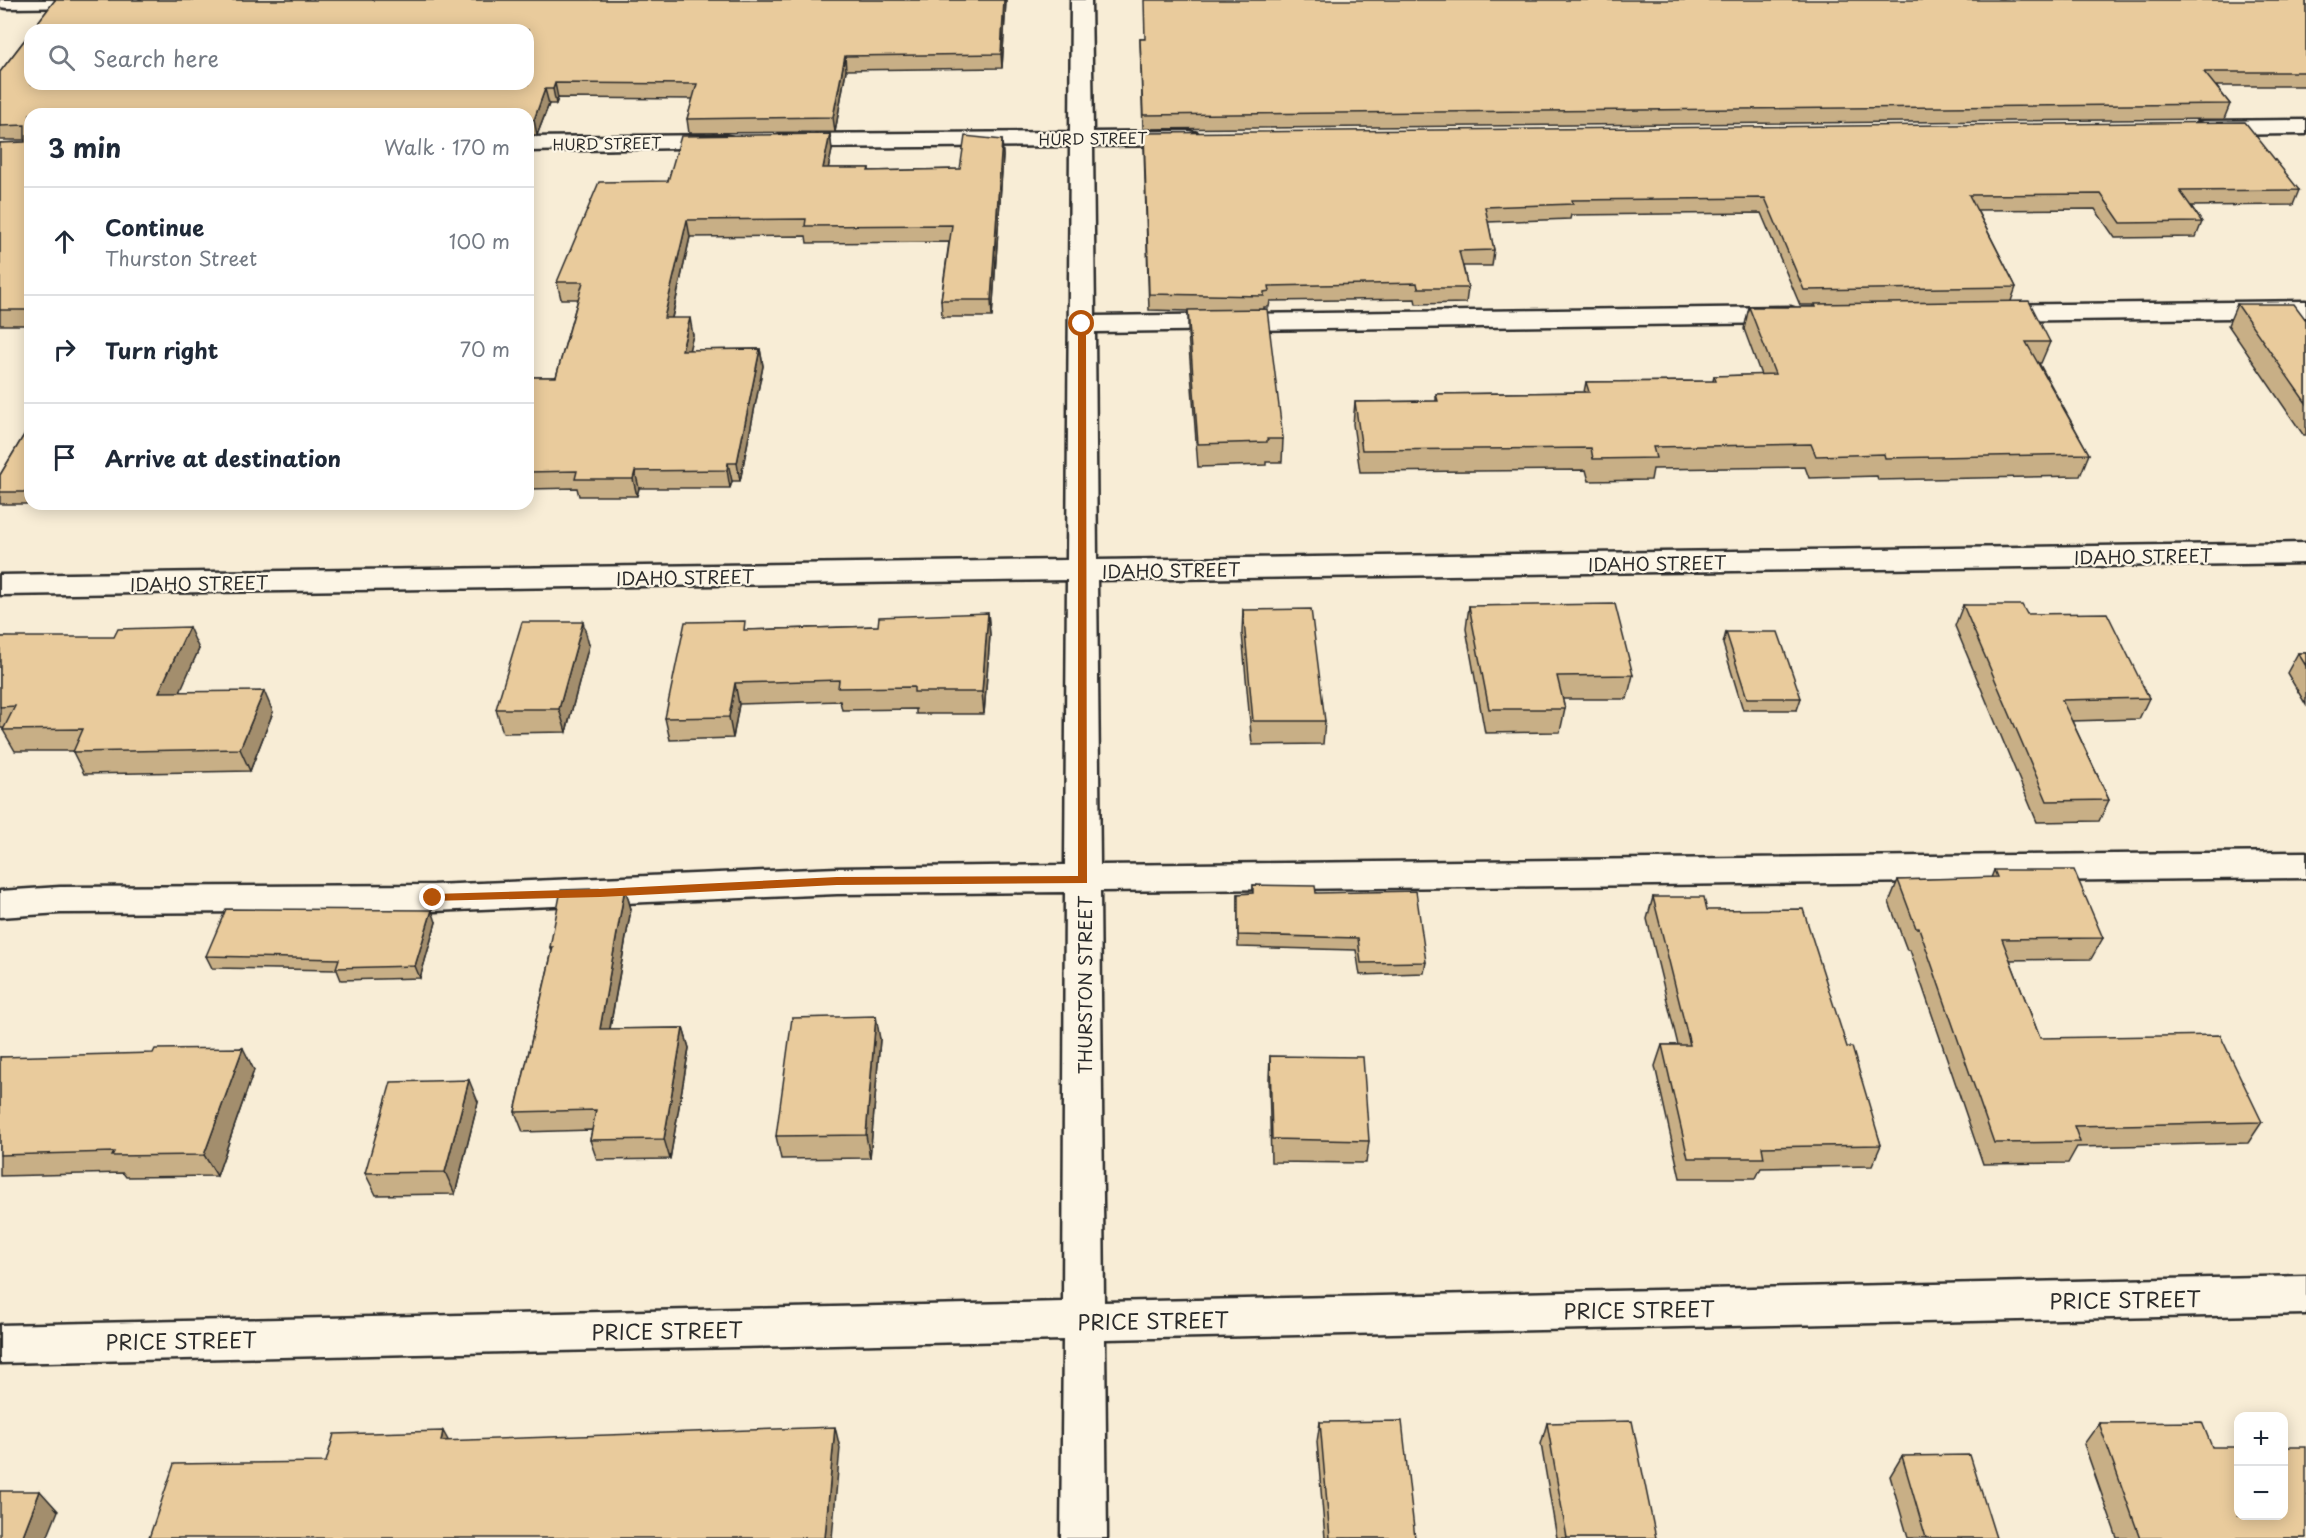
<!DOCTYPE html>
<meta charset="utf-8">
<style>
:root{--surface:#fff;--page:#f2f2f3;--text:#1f2937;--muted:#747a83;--line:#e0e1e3}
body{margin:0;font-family:"Playpen Sans",sans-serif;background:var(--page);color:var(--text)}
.controls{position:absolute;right:18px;bottom:18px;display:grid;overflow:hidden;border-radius:12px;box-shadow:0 3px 15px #0003}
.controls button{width:54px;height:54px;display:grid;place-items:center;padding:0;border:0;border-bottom:2px solid var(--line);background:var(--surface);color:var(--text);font:30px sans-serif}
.stop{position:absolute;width:18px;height:18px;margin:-14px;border:4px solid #b45309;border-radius:50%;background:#fff}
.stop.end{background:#b45309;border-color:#fff;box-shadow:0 2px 6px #0008}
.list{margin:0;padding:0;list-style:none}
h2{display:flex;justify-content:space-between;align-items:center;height:78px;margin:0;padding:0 24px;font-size:26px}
h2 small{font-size:20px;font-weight:400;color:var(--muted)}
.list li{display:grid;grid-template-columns:39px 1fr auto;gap:18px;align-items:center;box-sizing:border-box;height:108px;padding:0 24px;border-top:2px solid var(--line)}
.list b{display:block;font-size:22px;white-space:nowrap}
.list p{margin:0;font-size:20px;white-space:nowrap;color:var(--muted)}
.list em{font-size:20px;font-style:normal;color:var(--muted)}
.icon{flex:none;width:33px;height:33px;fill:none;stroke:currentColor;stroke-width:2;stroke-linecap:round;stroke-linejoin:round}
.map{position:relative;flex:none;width:2306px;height:1538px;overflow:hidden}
.search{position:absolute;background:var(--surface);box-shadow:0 3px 15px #0003;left:24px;top:24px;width:510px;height:66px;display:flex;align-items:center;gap:15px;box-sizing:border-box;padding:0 21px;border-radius:18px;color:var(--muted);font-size:22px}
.panel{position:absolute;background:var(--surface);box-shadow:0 3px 15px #0003;left:24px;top:108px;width:510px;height:402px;border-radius:18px}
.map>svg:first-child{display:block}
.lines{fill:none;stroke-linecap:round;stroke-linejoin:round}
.minor-casing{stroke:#2b2b2b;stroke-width:5}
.minor{fill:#fcf5e5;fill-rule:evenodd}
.wall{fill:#c8af86;stroke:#2b2b2b;stroke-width:1.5}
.shaded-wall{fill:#a38e6d;stroke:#2b2b2b;stroke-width:1.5}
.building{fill:#e9cb9c;stroke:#2b2b2b;stroke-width:1.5}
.route{fill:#b45309}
.labels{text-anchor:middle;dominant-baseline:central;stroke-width:4.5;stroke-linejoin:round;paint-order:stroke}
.far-street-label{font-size:15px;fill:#2b2b2b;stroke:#fcf5e5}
.street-label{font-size:18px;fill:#2b2b2b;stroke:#fcf5e5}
.near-street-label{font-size:21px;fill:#2b2b2b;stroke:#fcf5e5}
</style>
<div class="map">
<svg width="2306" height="1538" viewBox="0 0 2306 1538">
<rect width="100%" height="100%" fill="#f8edd6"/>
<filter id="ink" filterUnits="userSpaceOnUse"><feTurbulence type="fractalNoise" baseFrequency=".0167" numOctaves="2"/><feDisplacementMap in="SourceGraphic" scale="12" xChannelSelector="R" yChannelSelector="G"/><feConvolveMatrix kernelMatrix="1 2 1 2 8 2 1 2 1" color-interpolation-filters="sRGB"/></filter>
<g filter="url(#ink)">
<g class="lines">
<!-- minor casing -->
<g class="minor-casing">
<g id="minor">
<path d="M0,0h108v1l-3,4 -7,2 -91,1 -7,-1z"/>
<path d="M1071,0h20l2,132 96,-1 8,2 4,5 -4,5 -8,2 -96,1 2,170 696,-9 9,3 4,5 -4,5 -9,3 -696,9 2,228 1209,-17v20l-1209,17 3,285 1206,-13v26l-1206,13 4,411 1202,-26v38l-1201,25 2,199h-46l2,-198 -1063,23v-38l1063,-23 2,-410 -228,2 -404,17 -373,2 -60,4v-26l60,-4 373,-2 404,-17 228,-3 2,-285 -1067,15v-20l1067,-15 3,-414 -285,2 -8,-2 -4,-5 4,-5 8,-2 285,-2z"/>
<path d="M2306,120v14l-102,1 -8,-2 -3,-5 3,-5 8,-2z"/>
<path d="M724,135l8,2 4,5 -4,5 -204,4v-14z"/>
<path d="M2306,301v16l-316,4 -9,-3 -4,-5 4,-5 9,-3z"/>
</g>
</g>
<!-- minor -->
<use href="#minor" class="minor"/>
</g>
<!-- wall -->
<g class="wall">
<path d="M55,0h951l-4,68 -156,2 -11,62 -146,1 -2,-14 6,-20 -135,-1 -2,6h-7l-12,31h-9v-21h-498v211h-30v-182l25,-1v-2h-25v-68z"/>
<path d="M2306,0v86h-90l14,18 -6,15 -1081,10 -3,-90z"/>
<path d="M830,134l2,16 -4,18h41v3l91,-2 42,-29 1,16 -11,161h-50l-1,-17 8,-58 -142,1 -1,-7 -116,1 -18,81 21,17 -4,15 71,-1 3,17 -23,115h-8l-2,7h-91l-2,8h-58l-2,-8 -49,1v-112h28l22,-78h-17l-4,-17 111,-101z"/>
<path d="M1144,148l1155,42 -6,15 -102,1 11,16 -6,15 -81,1 -20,-29 -118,1 39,77 -5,14 39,41 -9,21h-2l50,91 -9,22 -202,4 -1,-4 -68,2 -4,-11 -152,2 -2,11 -62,1 -3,-11 -226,2 -7,-48 2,-22 81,-1v-7l148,-2 2,-10 127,-1 1,-5 47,-1 -17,-46 5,-22h65v-2h-14l-39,-92 -190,2 -1,4 -82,3 6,28 -2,16h-29l5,22 -2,15 -50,1 -1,-5 -145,2 -1,6h-5v3l19,129 -1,23h-16v3l-68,2 -10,-134v-22l-39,-1z"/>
<path d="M2237,304l69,16v116h-2l-76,-111z"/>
<path d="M30,425v79h-30v-29z"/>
<path d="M1963,605l64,9 122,84 -10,21 -67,2 37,79 -10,21 -62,1 -82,-196z"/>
<path d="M1469,606l164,69 -6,24h-65l3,10 -5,23 -75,1 -19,-104z"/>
<path d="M1243,610l82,111 -2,23 -71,1 -10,-112z"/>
<path d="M988,613l2,22 -6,79h-68v-5l-74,1 -2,-9 -101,3 -6,34 -63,2 -5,-22 82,-88 131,-4z"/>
<path d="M1726,632l75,66 -4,12h-54l-20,-66z"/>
<path d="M0,637l199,12 -20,43 94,20 -23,59 -166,3 -11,-22v-1h-58l-12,-21v-2h-3z"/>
<path d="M589,645l-23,87 -63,1 -7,-24z"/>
<path d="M2298,653h8v52l-19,-32z"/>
<path d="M1994,870l109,68 -12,21 -81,1 30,78 222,84 -14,21 -171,4 -9,16 -85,1 -73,-214h-3l-18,-48 9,-22 93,-2z"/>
<path d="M1253,885l63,8 110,69 -2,11 -64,2 -4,-25 -118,-3v-53l15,-1z"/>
<path d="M625,888l6,21 -21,120 73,-1 6,20 -19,111 -73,1 -7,-20 2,-10 -69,2 -8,-20 37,-161 -2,-4z"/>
<path d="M1653,897l54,13 140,137 34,98 -9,21 -111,2 -5,10h-76l-25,-112 7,-21h16l-31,-126z"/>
<path d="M436,922l-16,56 -79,2 -4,-10 -125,-2 -6,-12z"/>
<path d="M880,1039l-10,119 -89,1 -5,-23z"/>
<path d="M1270,1056l99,85 -3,22 -95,-1 -2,-83z"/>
<path d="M0,1057l254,13 -37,106 -91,1 -3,-4 -123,3z"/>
<path d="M478,1102l-23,92 -79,1 -11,-22z"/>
<path d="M1320,1422l95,116h-90l-8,-96z"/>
<path d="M1547,1423l109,115h-99l-16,-94z"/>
<path d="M2099,1423l113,24 94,91h-189l-33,-94z"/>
<path d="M1902,1456l94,82h-88l-18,-62z"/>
</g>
<!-- shaded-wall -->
<g class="shaded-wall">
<path d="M1004,0h2l-4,68 -1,-14z"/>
<path d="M845,56l1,14 -11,62 -2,-15z"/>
<path d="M555,83l3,15 -2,6 -3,-15z"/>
<path d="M545,89l4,15 -12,31 -3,-15z"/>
<path d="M830,134l2,16 -7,34 -2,-16z"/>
<path d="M1002,140l1,16 -11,161 -1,-17z"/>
<path d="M528,144l2,9 -2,6z"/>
<path d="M687,220l3,17 -22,98 -4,-17z"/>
<path d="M690,318l3,17 -8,32 -3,-17z"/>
<path d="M760,349l3,17 -23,115 -3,-18z"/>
<path d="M728,463l4,18 -2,7 -3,-18z"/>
<path d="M635,471l4,17 -2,8 -4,-17z"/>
<path d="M988,613l2,22 -6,79 -2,-22z"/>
<path d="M583,622l6,23 -23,87 -7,-23z"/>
<path d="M189,627l10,22 -29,65 -11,-22z"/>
<path d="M735,683l4,21 -6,34 -4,-21z"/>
<path d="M264,691l9,21 -23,59 -10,-22z"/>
<path d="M625,888l6,21 -25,141 -6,-21z"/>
<path d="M432,910l4,12 -16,56 -5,-12z"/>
<path d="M876,1016l4,23 -10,119 -4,-23z"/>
<path d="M683,1028l6,20 -19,111 -6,-20z"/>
<path d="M243,1048l11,22 -37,106 -13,-21z"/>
<path d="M469,1080l9,22 -23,92 -10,-22z"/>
<path d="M835,1427l5,21 -8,90h-7z"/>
<path d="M443,1431l11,20 -13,-10z"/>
<path d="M40,1491l18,20 -11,27h-25z"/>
</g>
<!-- building -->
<g class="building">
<path d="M55,0h949l-3,54 -156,2 -12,61 -146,2 10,-35 -142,-1 -2,6h-8l-11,31h-6v-6h-498v196h-30v-167l25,-1v-17l-25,1v-54l30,-39v51h498v-54h-496z"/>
<path d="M1144,0h1162v72h-102l26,32 -1087,11 -3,-76h5z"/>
<path d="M2245,122l54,68 -119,1 22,31 -81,1 -20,-29 -132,1 47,92 -212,3 -39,-92 -193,2 1,4 -88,3 9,43 -35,1 9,37h-50l-1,-5 -148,3 1,5 -6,1v4l-115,-2 -5,-161z"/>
<path d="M830,134l-7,34h46l-1,3 92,-2 5,-33 37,4 -11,160h-50l11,-75 -147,1 1,-7 -119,1 -23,98h26l-8,32 78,-1 -23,114h-9l-1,7 -92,1 -2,8h-58l2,-8 -49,1v-95h28l27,-95h-26l42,-100 69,-1 13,-45z"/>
<path d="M2029,301l21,41h-24l63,112 -204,4 -1,-4 -68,2 -5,-12 -158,3 3,11 -63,1 -2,-11 -229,2 -7,-48 83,-1 -2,-7 153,-2 -3,-10 130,-1 -2,-5 61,-2 -26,-67h67l-1,-3z"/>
<path d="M2237,304h57l12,16v83z"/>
<path d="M1267,309l16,130h-16v3l-69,2 -10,-134z"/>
<path d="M30,425v67h-30v-17z"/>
<path d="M1615,604l18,71 -76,1 8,33h-76l-20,-103z"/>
<path d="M1963,605h59l5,9 80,-1 42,85 -87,2 47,100 -62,1z"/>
<path d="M1311,609l14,112h-72l-10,-111z"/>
<path d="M988,613l-6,79h-68v-5l-76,1 1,-8 -104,3 -6,34 -64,1 20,-96 60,-1 -1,9 134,-4 1,-9z"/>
<path d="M522,622h61l-24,87h-63z"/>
<path d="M189,627l-30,65 105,-1 -24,58 -167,3 10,-23 -80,1 12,-24 -15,1v-70h114l4,-8z"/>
<path d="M1726,632h52l23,66h-54z"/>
<path d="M2298,653h8v13z"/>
<path d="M1994,870h80l29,68 -101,1 38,99 180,-3 42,87 -188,4 6,16 -86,1 -75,-215h-3l-18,-48 99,-3z"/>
<path d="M1253,885l62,1 1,7 100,-2 10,71 -65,1 -3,-25 -120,-3v-41l15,-1z"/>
<path d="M625,888l-25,141 83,-1 -19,111 -74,1 6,-30 -81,2 38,-165h-3l11,-57z"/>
<path d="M1653,897h51l3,13 96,-1 44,138h5l29,98 -119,2 2,11h-76l-26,-113h28z"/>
<path d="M226,909l206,1 -17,56 -79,2 3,-9 -133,-3z"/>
<path d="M876,1016l-10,119 -90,1 16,-118z"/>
<path d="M243,1048l-39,107 -92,1 2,-4 -114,3v-98l153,-4 2,-4z"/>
<path d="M1270,1056l93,1 6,84 -97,-2z"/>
<path d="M469,1080l-24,92 -80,1 26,-91z"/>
<path d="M1402,1421l13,117h-85l-10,-116z"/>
<path d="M1632,1421l24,117h-89l-20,-115z"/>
<path d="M2202,1422l10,25h26v68h45v-68h23v91h-166l-41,-115z"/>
<path d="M835,1427l-10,111h-676l25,-74 152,-2 8,-28 109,-3 -2,10z"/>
<path d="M1970,1455l26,83h-70l-24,-82z"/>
<path d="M0,1491h40l-18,47h-22z"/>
</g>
</g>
<!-- route -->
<path class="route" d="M1082,321l4,3 1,559 -250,2 -237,12 -170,4v-6l3,-1 167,-5 237,-12 241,-1v-552z"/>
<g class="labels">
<!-- far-street labels -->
<g class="far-street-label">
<text transform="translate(1093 138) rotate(-1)">HURD STREET</text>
<text transform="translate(607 143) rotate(-1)">HURD STREET</text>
</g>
<!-- street labels -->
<g class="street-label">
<text transform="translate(2143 556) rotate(-1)">IDAHO STREET</text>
<text transform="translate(1657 563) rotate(-1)">IDAHO STREET</text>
<text transform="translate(1171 570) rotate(-1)">IDAHO STREET</text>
<text transform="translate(685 577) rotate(-1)">IDAHO STREET</text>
<text transform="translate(199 583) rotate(-1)">IDAHO STREET</text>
<text transform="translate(1084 985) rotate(-90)">THURSTON STREET</text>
</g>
<!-- near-street labels -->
<g class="near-street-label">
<text transform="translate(2125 1299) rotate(-1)">PRICE STREET</text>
<text transform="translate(1639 1309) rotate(-1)">PRICE STREET</text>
<text transform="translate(1153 1320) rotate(-1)">PRICE STREET</text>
<text transform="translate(667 1330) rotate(-1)">PRICE STREET</text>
<text transform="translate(181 1340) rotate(-1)">PRICE STREET</text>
</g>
</g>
</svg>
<div class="controls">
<button>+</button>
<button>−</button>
</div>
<div class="stop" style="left:1082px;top:324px"></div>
<div class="stop end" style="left:433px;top:898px"></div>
<div class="search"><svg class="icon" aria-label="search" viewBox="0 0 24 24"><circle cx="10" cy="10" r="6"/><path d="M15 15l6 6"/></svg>Search here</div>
<section class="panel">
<h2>3 min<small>Walk · 170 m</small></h2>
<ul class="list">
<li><svg class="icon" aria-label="ahead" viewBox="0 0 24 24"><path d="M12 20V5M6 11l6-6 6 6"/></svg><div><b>Continue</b><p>Thurston Street</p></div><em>100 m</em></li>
<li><svg class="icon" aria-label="right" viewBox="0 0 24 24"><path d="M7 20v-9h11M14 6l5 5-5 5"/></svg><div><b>Turn right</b></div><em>70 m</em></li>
<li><svg class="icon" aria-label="arrive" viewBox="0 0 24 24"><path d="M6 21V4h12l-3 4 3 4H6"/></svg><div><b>Arrive at destination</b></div></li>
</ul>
</section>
</div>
